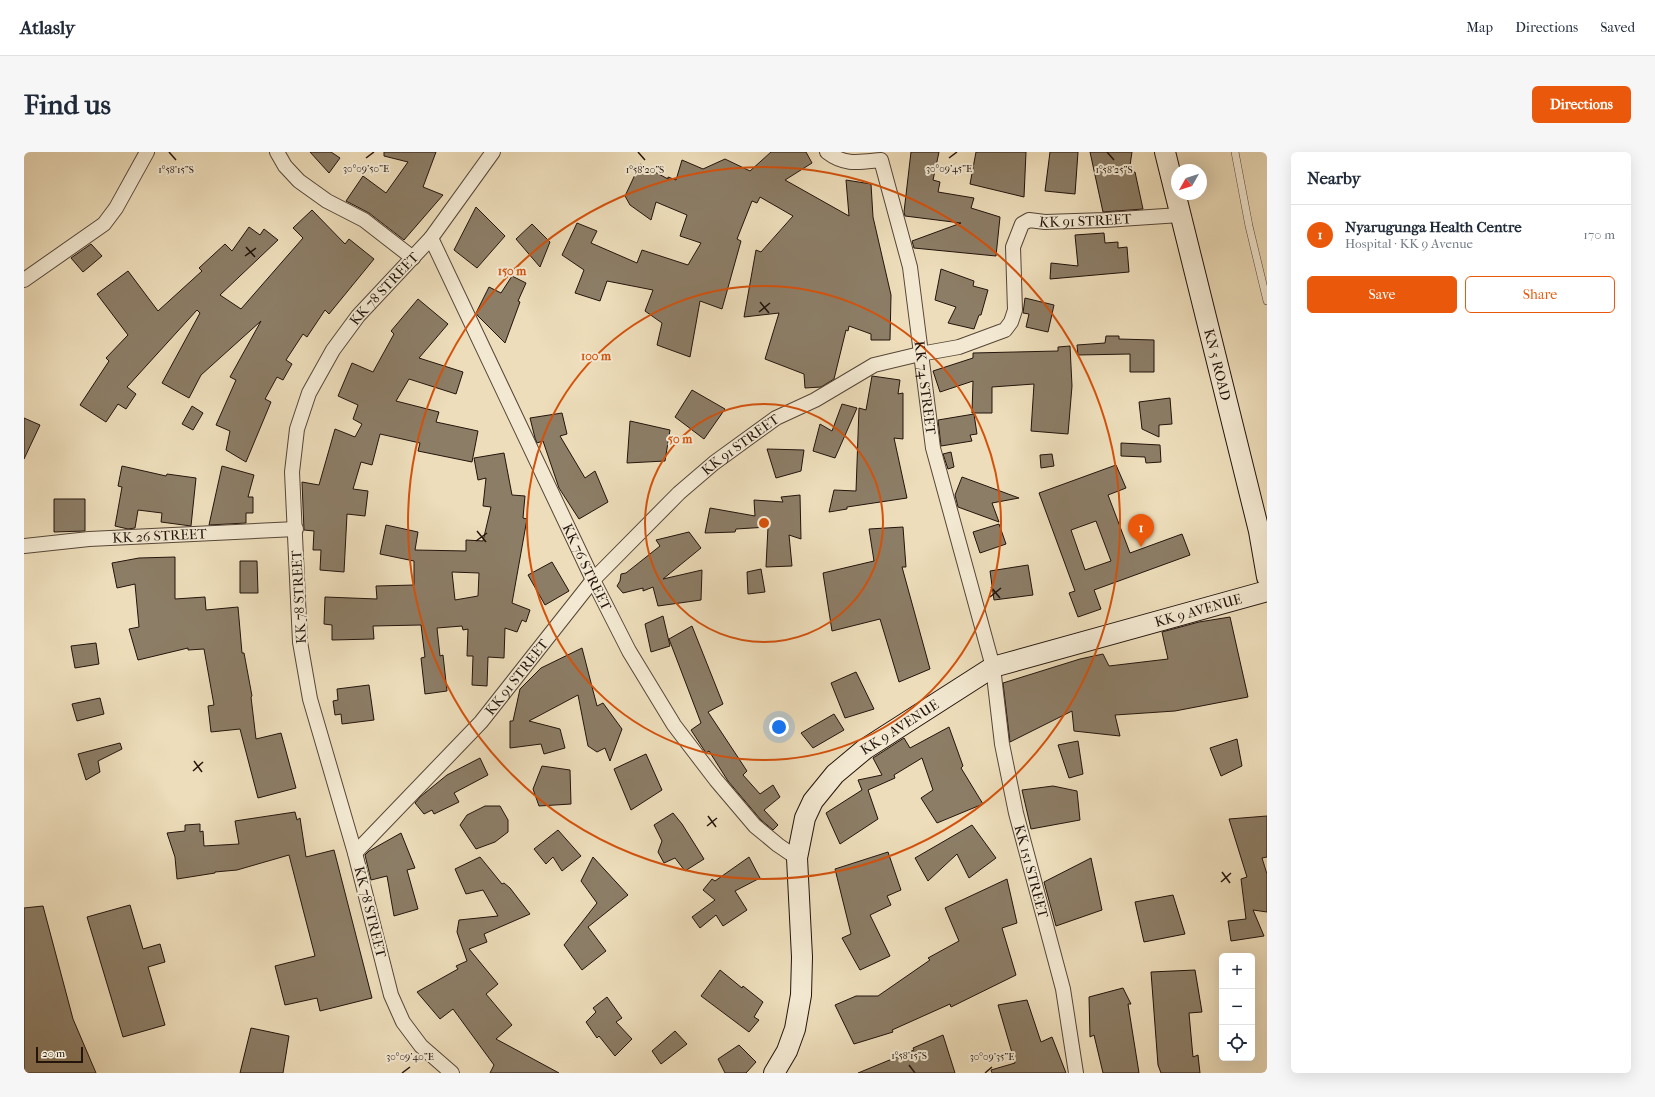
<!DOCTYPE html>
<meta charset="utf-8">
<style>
:root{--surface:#fff;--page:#f6f6f7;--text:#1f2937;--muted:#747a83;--line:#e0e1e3;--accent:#ea580c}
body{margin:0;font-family:"IM FELL French Canon",serif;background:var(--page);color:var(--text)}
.controls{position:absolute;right:12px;bottom:12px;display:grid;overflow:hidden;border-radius:6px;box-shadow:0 4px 16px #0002}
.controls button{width:36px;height:36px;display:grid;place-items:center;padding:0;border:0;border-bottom:1px solid var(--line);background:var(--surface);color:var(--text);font:20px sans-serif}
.compass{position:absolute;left:1147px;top:12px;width:36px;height:36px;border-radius:50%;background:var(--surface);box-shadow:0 4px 16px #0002;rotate:231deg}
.scale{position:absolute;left:12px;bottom:10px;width:47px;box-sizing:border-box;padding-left:4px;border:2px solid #23140c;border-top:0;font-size:11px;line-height:14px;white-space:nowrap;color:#23140c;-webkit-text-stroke:3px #f3e9d2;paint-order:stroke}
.you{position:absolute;left:755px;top:575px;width:14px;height:14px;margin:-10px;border:3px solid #fff;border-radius:50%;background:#1a73e8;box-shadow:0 0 0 6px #1a73e833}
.badge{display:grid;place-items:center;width:26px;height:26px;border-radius:50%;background:var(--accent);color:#fff;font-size:13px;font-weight:700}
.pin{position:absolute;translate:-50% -33px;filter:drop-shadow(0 1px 2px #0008)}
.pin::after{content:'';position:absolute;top:21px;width:14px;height:12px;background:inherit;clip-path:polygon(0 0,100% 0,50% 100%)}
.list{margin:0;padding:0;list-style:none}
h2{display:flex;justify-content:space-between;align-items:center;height:52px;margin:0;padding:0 16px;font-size:17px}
h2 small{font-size:13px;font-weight:400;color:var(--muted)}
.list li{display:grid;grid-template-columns:26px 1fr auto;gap:12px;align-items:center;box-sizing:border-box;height:60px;padding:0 16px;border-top:1px solid var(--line)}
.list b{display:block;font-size:15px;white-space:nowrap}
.list p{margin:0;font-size:13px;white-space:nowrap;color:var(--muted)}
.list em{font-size:13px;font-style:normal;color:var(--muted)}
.actions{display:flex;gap:8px;padding:12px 16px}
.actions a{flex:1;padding:9px 0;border:1px solid var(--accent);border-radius:6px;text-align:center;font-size:14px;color:var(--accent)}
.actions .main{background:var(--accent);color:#fff}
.icon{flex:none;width:22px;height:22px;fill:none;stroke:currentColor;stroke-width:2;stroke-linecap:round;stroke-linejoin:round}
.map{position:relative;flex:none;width:1243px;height:921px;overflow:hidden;border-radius:6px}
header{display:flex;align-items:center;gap:24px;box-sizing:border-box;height:56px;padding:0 20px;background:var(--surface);border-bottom:1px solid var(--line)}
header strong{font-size:19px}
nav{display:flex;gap:22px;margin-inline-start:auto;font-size:14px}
.intro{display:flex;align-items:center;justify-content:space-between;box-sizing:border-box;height:96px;padding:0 24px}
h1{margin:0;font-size:28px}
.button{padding:10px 18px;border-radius:6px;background:var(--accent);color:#fff;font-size:14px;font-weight:700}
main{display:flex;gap:24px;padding:0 24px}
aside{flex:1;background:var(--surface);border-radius:6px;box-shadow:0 4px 16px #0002}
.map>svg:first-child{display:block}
.building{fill:#8c7d66;stroke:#23140c;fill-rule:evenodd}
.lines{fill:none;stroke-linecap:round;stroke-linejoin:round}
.service-casing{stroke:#564638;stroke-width:8}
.minor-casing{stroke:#564638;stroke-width:16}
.secondary-casing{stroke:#23140c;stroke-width:22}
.service{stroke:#f3e9d2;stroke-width:7}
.minor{stroke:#f3e9d2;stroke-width:14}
.secondary{stroke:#f3e9d2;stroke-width:20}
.ticks{fill:none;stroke:#23140c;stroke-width:1.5}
.ring{fill:none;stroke:#d4520c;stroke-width:2}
.labels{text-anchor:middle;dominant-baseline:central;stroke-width:4;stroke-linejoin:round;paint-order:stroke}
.street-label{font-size:14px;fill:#23140c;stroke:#f3e9d2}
.ticks-label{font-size:10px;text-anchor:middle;fill:#23140c;stroke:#f3e9d2;stroke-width:4;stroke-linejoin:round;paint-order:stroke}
.centre{fill:#d4520c;stroke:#f3e9d2;stroke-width:2}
.ring-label{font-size:12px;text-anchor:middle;font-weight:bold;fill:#d4520c;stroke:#f3e9d2;stroke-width:4;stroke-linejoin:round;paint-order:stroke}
</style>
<header>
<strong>Atlasly</strong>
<nav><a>Map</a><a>Directions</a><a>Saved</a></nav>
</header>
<div class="intro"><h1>Find us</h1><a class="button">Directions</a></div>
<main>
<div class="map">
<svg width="1243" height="921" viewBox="0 0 1243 921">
<rect width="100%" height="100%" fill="#edddba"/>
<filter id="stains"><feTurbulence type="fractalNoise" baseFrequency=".005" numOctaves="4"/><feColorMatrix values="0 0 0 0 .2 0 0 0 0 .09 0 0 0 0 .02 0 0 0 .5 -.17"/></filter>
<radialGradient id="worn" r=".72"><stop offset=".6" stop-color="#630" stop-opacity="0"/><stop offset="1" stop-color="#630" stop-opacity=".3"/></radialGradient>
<!-- building -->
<g class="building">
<path d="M286,0h21l9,6 -11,15z"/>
<path d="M360,0h52l-13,35 20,8 -39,45 -35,-27 -23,-12 17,-25 23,17 22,-31 -24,-6z"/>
<path d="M747,0h35l6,11 -27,17 64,36 -3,-36 25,4 2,33 18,78 -1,45h-19v-6l-22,-8 -1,5 -2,-1 -12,49 -13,8 -16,1 -1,-14 -39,-15 14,-46 -35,4 12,-67 5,2 32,-36 -33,-19 -3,6 -5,-2 -15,38 4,2 -19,68 -22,-8 -10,56 -33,-12 5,-22 -17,-12 8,-21 -46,-9 -7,20 -25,-8 9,-23 -22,-15 15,-32 20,8 -6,12 46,20 5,-13 46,15 13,-22 -21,-7 7,-21 -31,-13 -5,18 -21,-15 -5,-9 15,-32 28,15v-2l8,3 6,-20 21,9 22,-10 25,12z"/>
<path d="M887,0h28l-6,28 7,2 -2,10 36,6 -3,10 29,9 -4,39 -82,-8 -2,-7 49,-18 -56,-7 -1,-4z"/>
<path d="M952,0h50l-2,45 -54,-13z"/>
<path d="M1026,0h28l-3,42 -30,-3z"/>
<path d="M1066,0h42l-3,20h6l8,37 -40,3z"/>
<path d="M452,55l29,29 -28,32 -23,-18z"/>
<path d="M288,58l33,34 4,-5 25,20 -45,55 -4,-4 -18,27 -4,-3 -17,26 6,4 -9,16 -6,-3 -12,22 6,3 -25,60 -20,-12 4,-19 -14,-6 20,-45 -6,-3 31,-56 -60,54 -12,23 -27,-15 38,-70 -3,-3 -70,77 9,7 -10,15 -8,-5 -12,18 -26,-17 29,-44 -3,-3 22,-23 -31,-41 31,-23 30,40 44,-40 -3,-3 26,-24 7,7 17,-24 11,8 4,-6 14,11 -58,55 21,14 62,-71 -10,-10z"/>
<path d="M508,72l18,18 -10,25 -24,-28z"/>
<path d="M1080,81l1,10 13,-1v6l9,-1 2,25 -79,7 1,-16 27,3 -3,-31z"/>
<path d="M67,92l11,12 -19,16 -12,-14z"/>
<path d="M917,117l33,12 -1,5 15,4 -7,25h-2l-5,14 -26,-6 8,-16 -21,-7z"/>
<path d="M488,124l14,7 -8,18 2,1 -15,41 -27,-27 -2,-3 13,-26 12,6z"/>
<path d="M1001,146l29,7 -6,27 -22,-5 3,-13 -6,-1z"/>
<path d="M394,147l30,25 -29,34 44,14 -7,22 -47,-15 -13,22 43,11 -3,10 42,9 -6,31 -54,-11 2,-8 -40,-9 -8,31 -11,-3 -8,27 15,2 -3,25 -18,-2 -3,58 -24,-2 1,-20h-8l1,-19 -10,-1 -2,-48 17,3 16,-56 20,8 7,-13 -9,-5 5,-14 -20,-9 14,-33 21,9 21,-38 -3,-3z"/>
<path d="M1082,184h13v3l35,1v32h-24v-18l-52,1 -1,-10 28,-2z"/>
<path d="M1046,194l2,40 -4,48 -37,-3 3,-47 -42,3v26h-20l1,-32 -33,11 -7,-21 40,-13v-5l85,-2v-4z"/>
<path d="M848,224l28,4 -2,14 5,-1v46l-9,-1 13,60 -60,9v2l-18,3 5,-22 22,1 3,-83 7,2z"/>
<path d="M668,238l33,19 -21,30 -29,-22z"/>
<path d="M1146,246l2,26 -13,1v12l-17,-8 -3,-27z"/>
<path d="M818,252l15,4 -22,50 -22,-7 7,-27 12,7z"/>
<path d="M168,254l11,7 -10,17 -11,-6z"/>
<path d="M538,261l5,21 -7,2 25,42 10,-7 13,31 -29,17 -20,-31 -16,-47 -6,2 -2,-5 -5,-20z"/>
<path d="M950,262l3,20 -7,1 2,6 -31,5 -3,-26z"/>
<path d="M0,266l16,7 -16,34z"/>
<path d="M606,269l40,9 -5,31 -38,2z"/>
<path d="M1097,291l39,2 1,17 -15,1 -1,-6 -24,-1z"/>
<path d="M743,297l37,1 -3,21 -25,7z"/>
<path d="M927,300l3,15 -6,2 -5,-15z"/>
<path d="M480,301l8,42 13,1 -2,22 4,1 -15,84 18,7 -4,12 -4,-2 -5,12 -12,-4 -1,30 -16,-1 -1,29 -15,-1 1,-29h-6l1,-27 -5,1 -1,-4 -25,2 3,28 3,-1 4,36 -22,3 -4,-36 4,-1 -4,-32 -48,1 1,13 -42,1v-15l-8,-1 1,-27 52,2 -1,-13 38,-1v-24l-34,-7 6,-29 32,7 -3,18 51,1v-11l17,1 8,-34 -8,-1 3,-28 -8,2 -4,-22zM428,420l27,1 -1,23 -23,4z"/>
<path d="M1028,302l2,12 -13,2 -1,-13z"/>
<path d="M1092,313l10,23 -18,7 22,58 52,-19 8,21 -96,35 7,19 -23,8 -9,-24 6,-2 -36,-98zM1072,369l15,40 -26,9 -14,-40z"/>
<path d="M98,314l44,10 1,-2 29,4 -5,48 -30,-4 1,-9 -24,-3 -3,18 -7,1 -13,-3 7,-39 -4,-1z"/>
<path d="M198,314l32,9 -6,22h5v16h-7v10l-37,2z"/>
<path d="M938,325l57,21 -27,5 7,19 -41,-15 -3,-12z"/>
<path d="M776,343l1,44 -12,-4 3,31 -26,1 2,-40 -32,2 -1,3 -30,1 5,-25 45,8 -1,-16 29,2 -2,-5z"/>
<path d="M30,347h31v32l-31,1z"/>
<path d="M975,372l7,20 -26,9 -7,-21z"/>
<path d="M879,375l3,40h-4l28,102 -31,13 -19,-63 -48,12 -9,-58 51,-12 -5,-32z"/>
<path d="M665,380l12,16 -38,31 39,-9 -1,30 -43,6 -5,-19 -10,4v-3l-20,5 -6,-7 3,-5 1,-7 5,-1 34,-27 -4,-6z"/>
<path d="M151,405v42l30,-2 1,13 32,-3 4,46h2l8,43 -1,1 5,42 25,-6 15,55 -38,10 -18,-69 -29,3 -3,-26 6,-1 -10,-56 -16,1v-2l-50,12 -9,-31 10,-2 -4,-43 -18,4 -5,-25 27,-5z"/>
<path d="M216,409h17l1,32h-18z"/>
<path d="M528,410l17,29 -24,14 -17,-30z"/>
<path d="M1004,413l5,30 -39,5 -4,-29z"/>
<path d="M737,417l4,23 -17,2 -1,-22z"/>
<path d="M639,464l7,30 -19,6 -6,-28z"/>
<path d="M1206,465l18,80 -73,14 -60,4 5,21 -46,-5 -2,-20 -62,31 -7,-59 77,-24 23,-5 6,12 59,-7 -6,-27 37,-10z"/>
<path d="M668,474l31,78 -15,8 39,59 -4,4 17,19 13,-9 7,12 -16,13 14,15 -5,5 -12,-10 -33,-39 -19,-30 -3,2 -15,-23 10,-7 -32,-84z"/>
<path d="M72,491l3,21 -24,4 -4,-22z"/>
<path d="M558,496l15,58 6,-3 19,26 -12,32 -5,-13 -8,4 -9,-6 -10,-51 -49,26 31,8 5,19 -21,6 -3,-10 -31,4v-27h3l7,-32 21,-21z"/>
<path d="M832,520l18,37 -29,9 -14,-35z"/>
<path d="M345,533l5,35 -32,4 -1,-10 -6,1 -2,-14 5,-1 -1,-11z"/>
<path d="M76,546l4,16 -27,7 -5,-17z"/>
<path d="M810,562l10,16 -31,18 -12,-15z"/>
<path d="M925,575l14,39 -2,2 22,36 -46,19 -16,-25 12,-8 -11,-32 -28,17 1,3 -27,12 10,29 -38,25 -14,-31 36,-23 -4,-10 24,-5 -9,-17 31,-20 6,10z"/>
<path d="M1213,587l5,27 -21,10 -11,-28z"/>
<path d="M1054,589l5,33 -14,4 -11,-33z"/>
<path d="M96,591l2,6 -24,12 2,11 -14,8 -8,-26z"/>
<path d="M622,602l16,36 -31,20 -17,-41z"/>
<path d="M456,606l8,17 -34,18 5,9 -25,12 -2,-4 -8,4 -9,-11 5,-6 27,-22z"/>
<path d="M518,614l28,4 1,34 -32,2 -6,-17z"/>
<path d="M1029,634l24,5 3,29 -49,9 -9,-39z"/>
<path d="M461,654h15l8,14v12l-13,10 -19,7 -16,-24 7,-10z"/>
<path d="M271,660l2,8 3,-2 6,39 28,-7 38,148 -52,13 -3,-13 -32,7 -10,-39 40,-10 -26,-101 -52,15 -22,2v1l-38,6 -2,-22 -8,-24 18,-2v-6l15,-1v8l3,-1 1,15 35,-2 -4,-23z"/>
<path d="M649,661l9,11 22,35 -19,12 -10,-13 -11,5 -6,-11 4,-11 -8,-16z"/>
<path d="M1243,664v41l-5,1 5,16v38l-14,-2 11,26 -33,5 -3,-20 18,-2 -5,-40 6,-2 -18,-58z"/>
<path d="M948,673l24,33 -27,20 -12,-24 -29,27 -13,-23z"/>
<path d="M534,678l23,26 -19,15 -9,-14 -7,7 -12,-15z"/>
<path d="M377,681l14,35 -8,2 11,39 -24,7 -7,-40 -16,4 -6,-25 4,-4z"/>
<path d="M864,700l13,38 -14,6 4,9 -21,10 20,41 -30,14 -18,-32 9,-4 -16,-65z"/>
<path d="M456,705l22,27 2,-1 6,5 20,26 -46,20 3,8 -18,7 29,35 -12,10 26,31 -16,14 63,34h-69l4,-8 -41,-56 -13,10 -23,-27 41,-23 -2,-3 11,-5 -10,-29 2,-12 39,-4 -15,-26 -17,4 -11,-25z"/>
<path d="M569,705l35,38 -40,32 18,24 -24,19 -18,-25 33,-42 -16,-22z"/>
<path d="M725,705l11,21 -25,13 12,19 -24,16 -7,-11 -16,13 -8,-11 23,-17 -12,-10 9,-11 3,2z"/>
<path d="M1067,706l11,52 -46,16 -12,-44z"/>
<path d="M983,727l10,44 -15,5 14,47 -65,32 -1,-3 -58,26 1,2 -39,12 -19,-39 21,-9h22l52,-36 -2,-2 31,-17 -14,-33z"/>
<path d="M1149,743l12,39 -41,8 -9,-40z"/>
<path d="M106,753l13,44 17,-5 5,18 -17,5 17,58 -42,12 -36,-120z"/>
<path d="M19,754l30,113 23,54h-72v-165z"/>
<path d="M696,818l22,18 1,-2 20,16 -9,15 5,3 -10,12 -48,-36z"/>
<path d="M1171,818l7,42 -13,1 4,44 5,-2 2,18h-39l-3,-8 -7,-93z"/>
<path d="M1099,836l8,16h-3l11,69h-36l-9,-38 -4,2 -1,-40z"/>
<path d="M583,845l15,21 -6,4 16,17 -17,17 -16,-20 -2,2 -11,-16 10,-10 -3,-4z"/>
<path d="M1003,848l14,42 11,-5 14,36h-74l-1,-3 24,-7 -17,-58z"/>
<path d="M227,876l38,8 -6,37h-43z"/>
<path d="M651,879l12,13 -26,20 -9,-13z"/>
<path d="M919,883l12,38h-97l56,-23 -1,-2z"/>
<path d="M715,893l17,17 -10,11h-21l-7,-14z"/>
</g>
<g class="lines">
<!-- service casing -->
<g class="service-casing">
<path id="service" d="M1211,0l14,74 18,75"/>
</g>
<!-- minor casing -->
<g class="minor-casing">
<g id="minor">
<path d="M253,0l8,14 14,15 28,20 37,19 49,38"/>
<path id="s1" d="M803,0c18,14 33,10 54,8l29,107 23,181 60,219 9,77 14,69 47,176 13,84"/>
<path id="s2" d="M407,86l162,342 36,71 45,74 42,55 39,46 23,19 19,13"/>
<path d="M0,128l80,-56 12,-16 31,-56"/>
<path id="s3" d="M0,394l65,-7 207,-10"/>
<path id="s4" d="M331,701l126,-131 112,-142 86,-87 35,-30 62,-45 39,-18 59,-35 46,-11 39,-7 46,-17 6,-8 4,-12 -2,-63 9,-23 7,-4 16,2 60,-2 75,-5"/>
<path id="s5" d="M428,921l-31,-27 -18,-24 -12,-27 -36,-142 -45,-154 -10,-57 -8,-170 5,-43 12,-36 24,-43 25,-34 73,-78 62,-86"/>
</g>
</g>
<!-- secondary casing -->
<g class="secondary-casing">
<g id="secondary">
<path id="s6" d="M1141,0l94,379 8,46"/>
<path id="s7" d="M750,921l13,-22 8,-22 6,-34 1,-38 -5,-99 8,-40 8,-17 22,-27 30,-25 128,-82 274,-76"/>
</g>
</g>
<!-- service -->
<use href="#service" class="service"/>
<!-- minor -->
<use href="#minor" class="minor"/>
<!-- secondary -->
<use href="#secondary" class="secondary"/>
</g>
<!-- ticks -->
<path class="ticks" d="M145,0l7,8M614,0l7,8M1083,0l7,8M342,6l8,-6M925,6l8,-6M222,95l9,10M221,104l11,-8M736,150l9,11M735,160l11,-9M453,379l9,11M452,389l11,-8M967,435l9,11M966,445l11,-9M170,609l8,11M169,619l10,-9M684,664l8,11M683,674l10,-8M1198,720l8,11M1197,730l10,-9M885,913l6,8M378,921l8,-6M961,921l7,-6"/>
<!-- distance rings -->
<g class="ring">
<circle cx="740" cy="371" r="119"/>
<circle cx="740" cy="371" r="237"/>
<circle cx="740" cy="371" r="356"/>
</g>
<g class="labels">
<!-- street labels -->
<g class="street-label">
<text stroke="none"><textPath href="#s4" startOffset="1030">KK 91 STREET</textPath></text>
<text stroke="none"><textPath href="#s5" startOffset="846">KK 78 STREET</textPath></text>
<text stroke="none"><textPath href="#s6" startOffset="219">KN 5 ROAD</textPath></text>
<text stroke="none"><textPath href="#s1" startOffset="289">KK 74 STREET</textPath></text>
<text stroke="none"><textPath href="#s4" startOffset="563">KK 91 STREET</textPath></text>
<text stroke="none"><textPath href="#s3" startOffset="136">KK 26 STREET</textPath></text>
<text stroke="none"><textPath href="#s2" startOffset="364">KK 76 STREET</textPath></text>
<text transform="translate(275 445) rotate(-93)">KK 78 STREET</text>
<text stroke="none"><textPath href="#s7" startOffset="719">KK 9 AVENUE</textPath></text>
<text stroke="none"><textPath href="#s4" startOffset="239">KK 91 STREET</textPath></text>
<text stroke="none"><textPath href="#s7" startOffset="395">KK 9 AVENUE</textPath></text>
<text stroke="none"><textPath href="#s1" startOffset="785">KK 151 STREET</textPath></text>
<text transform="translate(346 760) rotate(76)">KK 78 STREET</text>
</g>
</g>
<g class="ticks-label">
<text x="342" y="20">30°09'50"E</text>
<text x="925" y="20">30°09'45"E</text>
<text x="152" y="21">1°58'15"S</text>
<text x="621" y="21">1°58'20"S</text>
<text x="1090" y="21">1°58'25"S</text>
<text x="885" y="907">1°58'15"S</text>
<text x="386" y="908">30°09'40"E</text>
<text x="968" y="908">30°09'35"E</text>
</g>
<circle cx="740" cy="371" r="6" class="centre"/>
<g class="ring-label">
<text x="488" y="123">150 m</text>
<text x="572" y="208">100 m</text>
<text x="656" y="291">50 m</text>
</g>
<rect width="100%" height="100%" filter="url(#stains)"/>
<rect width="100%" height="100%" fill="url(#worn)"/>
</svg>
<div class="controls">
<button>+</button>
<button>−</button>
<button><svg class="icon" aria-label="locate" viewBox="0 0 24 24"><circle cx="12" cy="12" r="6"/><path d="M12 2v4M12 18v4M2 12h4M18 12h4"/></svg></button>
</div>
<svg class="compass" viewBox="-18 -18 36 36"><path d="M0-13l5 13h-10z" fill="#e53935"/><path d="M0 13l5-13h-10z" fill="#747a83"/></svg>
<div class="scale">20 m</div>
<div class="you"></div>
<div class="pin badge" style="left:1117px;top:395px">1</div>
</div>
<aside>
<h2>Nearby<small></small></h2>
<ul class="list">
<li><span class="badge">1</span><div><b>Nyarugunga Health Centre</b><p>Hospital · KK 9 Avenue</p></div><em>170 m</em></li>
</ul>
<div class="actions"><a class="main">Save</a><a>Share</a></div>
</aside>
</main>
